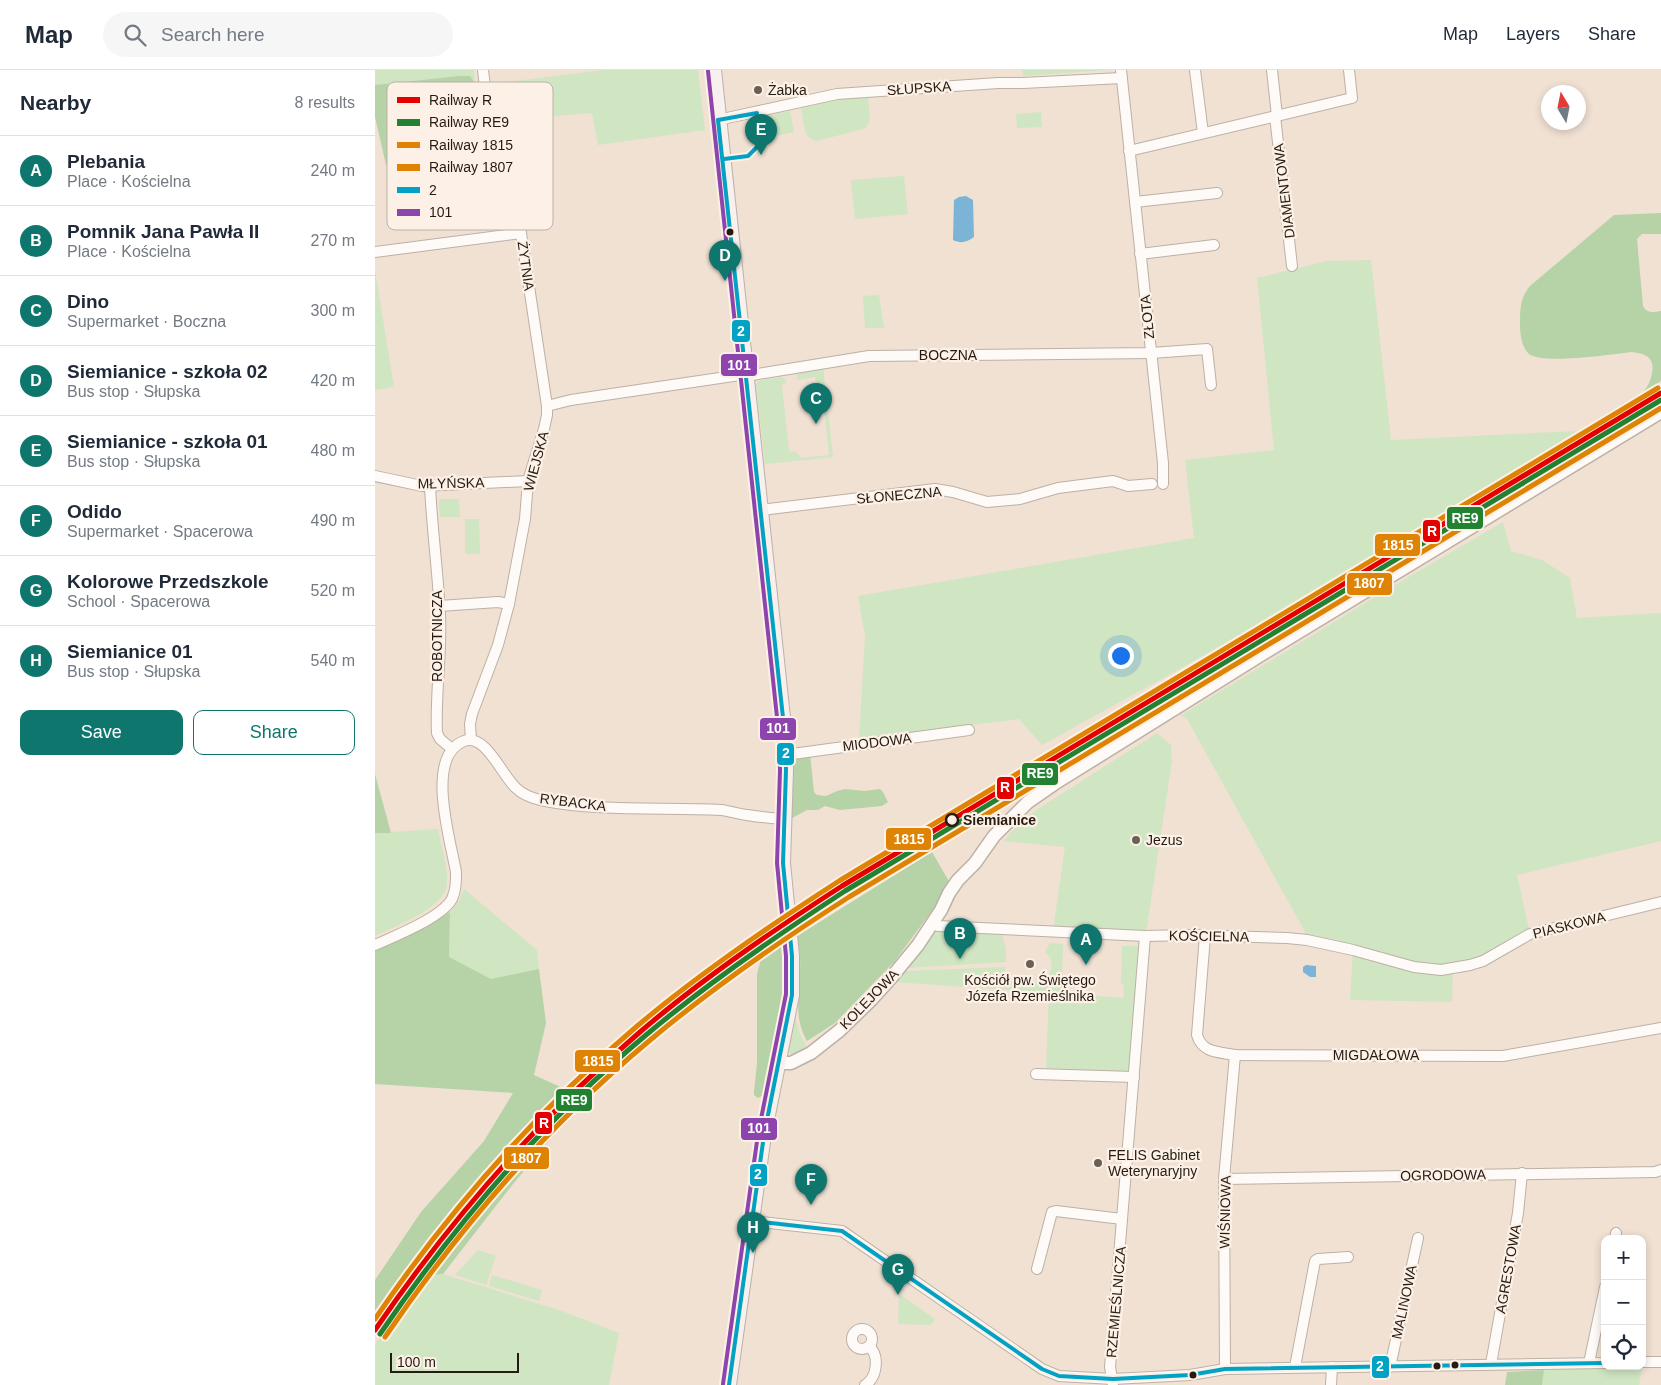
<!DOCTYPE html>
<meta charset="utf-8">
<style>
:root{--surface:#fff;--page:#f6f6f7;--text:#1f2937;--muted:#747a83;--line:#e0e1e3;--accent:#0f766e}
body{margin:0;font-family:Arial,sans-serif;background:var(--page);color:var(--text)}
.controls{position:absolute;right:15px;bottom:15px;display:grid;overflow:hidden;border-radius:10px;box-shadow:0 2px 8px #0003}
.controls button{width:45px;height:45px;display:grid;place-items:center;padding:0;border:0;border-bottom:1px solid var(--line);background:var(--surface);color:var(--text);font:25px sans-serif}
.compass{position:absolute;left:1166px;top:15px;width:45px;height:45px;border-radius:50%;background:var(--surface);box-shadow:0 2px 8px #0003;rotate:350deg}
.scale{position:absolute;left:15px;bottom:12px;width:129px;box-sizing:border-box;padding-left:5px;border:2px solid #251b11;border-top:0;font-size:14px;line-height:18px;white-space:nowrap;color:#251b11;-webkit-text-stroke:4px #fdf1e7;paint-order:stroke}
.you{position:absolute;left:745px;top:585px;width:18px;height:18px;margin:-12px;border:4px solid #fff;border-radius:50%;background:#1a73e8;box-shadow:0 0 0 8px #1a73e833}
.badge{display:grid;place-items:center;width:32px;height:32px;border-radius:50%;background:var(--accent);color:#fff;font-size:16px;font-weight:700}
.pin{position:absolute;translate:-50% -41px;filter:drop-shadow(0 1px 2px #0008)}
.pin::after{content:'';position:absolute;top:26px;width:18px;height:15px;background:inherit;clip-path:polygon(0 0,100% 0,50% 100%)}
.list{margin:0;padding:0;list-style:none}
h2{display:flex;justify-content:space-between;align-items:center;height:65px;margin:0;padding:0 20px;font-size:21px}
h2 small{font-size:16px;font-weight:400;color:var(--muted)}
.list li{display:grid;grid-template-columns:32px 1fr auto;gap:15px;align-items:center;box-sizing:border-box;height:70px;padding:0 20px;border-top:1px solid var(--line)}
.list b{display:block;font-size:19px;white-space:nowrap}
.list p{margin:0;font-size:16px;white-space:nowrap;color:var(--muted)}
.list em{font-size:16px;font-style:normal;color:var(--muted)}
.actions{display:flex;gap:10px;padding:15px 20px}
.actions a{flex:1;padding:11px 0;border:1px solid var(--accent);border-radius:10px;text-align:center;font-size:18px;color:var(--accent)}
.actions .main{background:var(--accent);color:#fff}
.icon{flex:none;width:28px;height:28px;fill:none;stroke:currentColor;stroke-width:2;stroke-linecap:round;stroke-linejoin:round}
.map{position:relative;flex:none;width:1286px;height:1315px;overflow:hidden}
header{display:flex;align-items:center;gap:30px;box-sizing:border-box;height:70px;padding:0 25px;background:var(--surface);border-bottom:1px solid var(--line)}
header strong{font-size:24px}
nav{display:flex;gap:28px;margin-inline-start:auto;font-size:18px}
.search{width:350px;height:45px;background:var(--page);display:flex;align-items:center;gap:12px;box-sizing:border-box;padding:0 18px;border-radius:28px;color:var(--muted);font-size:19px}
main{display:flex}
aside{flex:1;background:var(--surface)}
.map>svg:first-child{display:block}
.green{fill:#d0e5c2}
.forest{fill:#b5d3a7}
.water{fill:#7cb4d8}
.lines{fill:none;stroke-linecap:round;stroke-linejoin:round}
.minor-casing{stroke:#bcb1a5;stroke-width:12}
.tertiary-casing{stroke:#bcb1a5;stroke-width:15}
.secondary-casing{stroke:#bcb1a5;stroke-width:16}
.minor{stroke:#fdfaf8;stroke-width:10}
.tertiary{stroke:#fdfaf8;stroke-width:12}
.secondary{stroke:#f7f0ef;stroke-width:14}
.bus-1-casing{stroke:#fdf1e7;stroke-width:8}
.bus-2-casing{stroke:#fdf1e7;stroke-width:8}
.bus-1{stroke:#02a2c5;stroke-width:4}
.bus-2{stroke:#8e44ad;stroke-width:4}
.rail-1-casing{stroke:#fdf1e7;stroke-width:9}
.rail-2-casing{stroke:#fdf1e7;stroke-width:9}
.rail-3-casing{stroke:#fdf1e7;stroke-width:9}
.rail-4-casing{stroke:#fdf1e7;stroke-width:9}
.rail-1{stroke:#e50000;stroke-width:5}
.rail-2{stroke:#238132;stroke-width:5}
.rail-3{stroke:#de8303;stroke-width:5}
.rail-4{stroke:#de8303;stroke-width:5}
.poi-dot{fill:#6c6055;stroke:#fdf1e7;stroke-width:2}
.bus-dot{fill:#251b11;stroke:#fdf1e7;stroke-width:2}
.stop-dot{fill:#fdf1e7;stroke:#251b11;stroke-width:2.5}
.labels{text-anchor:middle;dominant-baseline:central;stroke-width:4.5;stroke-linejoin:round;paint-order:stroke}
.street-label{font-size:14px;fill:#251b11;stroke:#fdf1e7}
.poi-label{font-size:14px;fill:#251b11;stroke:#fdf1e7;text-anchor:start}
.stop-label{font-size:14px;font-weight:bold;fill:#251b11;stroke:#fdf1e7;text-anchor:start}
.key{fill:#fdf1e7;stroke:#bcb1a7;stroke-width:1}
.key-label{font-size:14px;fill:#251b11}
.line-badge{stroke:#fdf1e7;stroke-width:2}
.badge-label{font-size:14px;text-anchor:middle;font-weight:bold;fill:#fff}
</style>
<header>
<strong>Map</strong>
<div class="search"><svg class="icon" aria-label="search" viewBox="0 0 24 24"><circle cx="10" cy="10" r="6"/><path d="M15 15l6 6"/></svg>Search here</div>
<nav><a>Map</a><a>Layers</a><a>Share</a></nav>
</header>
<main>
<aside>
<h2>Nearby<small>8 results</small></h2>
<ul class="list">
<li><span class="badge">A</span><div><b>Plebania</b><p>Place · Kościelna</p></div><em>240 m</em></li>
<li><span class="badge">B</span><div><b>Pomnik Jana Pawła II</b><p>Place · Kościelna</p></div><em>270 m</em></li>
<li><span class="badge">C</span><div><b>Dino</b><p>Supermarket · Boczna</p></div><em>300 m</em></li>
<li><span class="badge">D</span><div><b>Siemianice - szkoła 02</b><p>Bus stop · Słupska</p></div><em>420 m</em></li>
<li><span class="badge">E</span><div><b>Siemianice - szkoła 01</b><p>Bus stop · Słupska</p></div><em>480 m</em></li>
<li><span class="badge">F</span><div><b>Odido</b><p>Supermarket · Spacerowa</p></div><em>490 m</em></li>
<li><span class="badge">G</span><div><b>Kolorowe Przedszkole</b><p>School · Spacerowa</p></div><em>520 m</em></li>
<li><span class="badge">H</span><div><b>Siemianice 01</b><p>Bus stop · Słupska</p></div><em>540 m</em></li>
</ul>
<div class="actions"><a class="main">Save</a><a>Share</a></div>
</aside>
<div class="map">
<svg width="1286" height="1315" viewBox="0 0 1286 1315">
<rect width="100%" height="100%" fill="#f0e1d3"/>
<!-- green -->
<g class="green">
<path d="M0,0h99l1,13 -5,-7h-11l-84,9z"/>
<path d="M229,0h94l7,60 -107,15 -6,-32 -98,8 -4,-37z"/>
<path d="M647,0h84l-83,6z"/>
<path d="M493,27l2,23 -4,8 -49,13c-15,-2 -13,-21 -16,-33l35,-8z"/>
<path d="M415,41l4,21 -23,5 -3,-21z"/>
<path d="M666,42l1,15 -25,1 -1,-14z"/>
<path d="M529,106l4,38 -53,5 -4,-39z"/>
<path d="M996,190l20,180 186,-9 -327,199 -208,115 -23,-26 -160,20 6,-103 -7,-40 336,-58 -9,-78 89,-10 -17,-172 70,-17z"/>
<path d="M0,200l19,117 -19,3z"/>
<path d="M504,225l5,33h-19l-2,-32z"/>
<path d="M448,296l10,91 -68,7 -9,-80 2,-3 24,-4 3,2 2,4 -5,1 7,68 6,-1 6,7 28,-3 -6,-56h-5l-1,-7h3l-1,-7h-3l-1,-8 -18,3v-8z"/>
<path d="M64,429h20l1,18h-20z"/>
<path d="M90,449h14l1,35h-15z"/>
<path d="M1128,452l8,29 31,9 28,18 7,40 84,-5v228l-144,34 13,59 -27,17 -50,17 -1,34 -102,-2 3,-50 -46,-10 -3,-10 -118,-213 -6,-1 210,-128z"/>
<path d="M782,663l14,12 1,16 -26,172 -93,-3 12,-83 -61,-6 14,-17 20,-15z"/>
<path d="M63,759c3,17 10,37 9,54 -1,25 -52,43 -72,53v-103z"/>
<path d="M89,819l73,61 2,19 -49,11 -41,-23 1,-45 9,-11z"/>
<path d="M562,860l64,1 5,18v13l-99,6z"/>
<path d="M675,873l13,1 -1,38h8v12l53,4 1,-13 -3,-2 1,-37h19l-9,126 -86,-4 3,-75 -154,-11 10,-11 100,-4v9c14,5 41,13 46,-6 2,-8 -1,-13 -6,-18z"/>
<path d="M419,942l6,22 6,12 -1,2 1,2 -12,5 -4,-2 -3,-4z"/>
<path d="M103,1180l18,6 -10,29 -31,-10z"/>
<path d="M68,1204l116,36 60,23 -10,52h-234v-41l48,-68z"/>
<path d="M117,1205l50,15 -3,11 -50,-15z"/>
<path d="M524,1224l36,25 -4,6 -33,-1z"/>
<path d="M1267,1297l-3,18h-97l2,-15z"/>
</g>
<!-- forest -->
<g class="forest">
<path d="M84,6h11l5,7 3,19 -50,5 8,48c-18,20 -26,13 -50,10l-11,-48v-32z"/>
<path d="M1286,143v21h-19l-5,5 6,67c4,8 11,6 18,5v70l-17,10c7,-8 13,-27 4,-34 -5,-4 -11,-4 -16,-5 -20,2 -89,13 -103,2 -7,-6 -9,-20 -9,-29 0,-16 0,-27 10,-39l84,-71z"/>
<path d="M435,683l4,39 3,3 9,1 11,-5 8,-2 20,2 15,-2 3,3 5,10 -6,4 -42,4 -15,-4 -7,4h-11l-15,8 2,-62z"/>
<path d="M0,704l16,59h-16z"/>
<path d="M557,782l19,33 -57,77 -59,61 -28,18c-14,-25 -7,-43 -7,-69 1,-12 -1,-24 -3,-36z"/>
<path d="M75,842l-1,45 42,22 48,-10 7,54 -12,52 31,14 -59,57 -82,100 -49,66v-32l46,-68 63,-71 29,-48 -138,-9v-135z"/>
<path d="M407,861l3,26 -3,49 -18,89 -6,3 -4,-3v-3l3,-29v-89l9,-33z"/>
<path d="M199,1026l8,6 -69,82 -70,90 -20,2 43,-60z"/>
<path d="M1169,1300l-2,15h-37l2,-13z"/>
</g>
<!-- water -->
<g class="water">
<path d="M591,126l7,4 1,37c-7,5 -13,7 -21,3l1,-40 5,-3z"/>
<path d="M931,895l10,1v11h-6l-7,-5v-5z"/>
</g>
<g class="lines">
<!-- minor casing -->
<g class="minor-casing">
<g id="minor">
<path d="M108,0l7,61 22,77 9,25 26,173"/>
<path d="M746,0l42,393v21"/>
<path d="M820,0l8,63"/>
<path d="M897,0l5,46"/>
<path d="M900,46l17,150"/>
<path d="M343,50l119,-26 161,-11h25l99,-5"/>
<path d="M754,81l223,-53 -3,-28"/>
<path d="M760,132l82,-9"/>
<path d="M0,182l146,-19"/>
<path d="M765,184l74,-9"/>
<path d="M0,406l47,10 106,-5"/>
<path d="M55,416c2,43 8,86 10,129 2,39 -5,79 -3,118l3,6 12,10"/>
<path d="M386,440l174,-21 18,3 34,10 33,-3 38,-11 55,-7 15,5 24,-2"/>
<path d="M64,536l59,-4 11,2"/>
<path d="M96,670l-1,-16 2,-10 26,-69 11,-41 16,-85 3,-38 16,-52 3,-14v-9l24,-6 169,-25 7,1 17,-3 105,-17 282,-3 56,-4 4,36"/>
<path d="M410,685l184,-25"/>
<path d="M557,853l6,3 207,10 45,-1 97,3 20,2 46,10 61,17 27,3 29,-5 13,-4 47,-27 131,-32"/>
<path d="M830,866l-8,99c5,18 22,17 38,20l268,1 158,-28"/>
<path d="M0,875c20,-9 66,-27 77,-46 4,-9 4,-17 4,-27 -5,-30 -32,-116 8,-131 22,-8 38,35 52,47 6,6 16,10 24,12 59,12 121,7 181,10 9,1 17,4 26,5 12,2 25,3 37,4"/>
<path d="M661,1004l98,3"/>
<path d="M849,1109l431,-7 6,-2"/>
<path d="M377,1151l90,10 200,138 17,7 54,3 77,-4 35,-6 380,-6"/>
<path d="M1240,1169l1,-6"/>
<path d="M662,1199l15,-57 4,-1 66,8"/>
<circle cx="487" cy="1269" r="10"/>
<path d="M1267,1292h19"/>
<path d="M1214,1293l16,-76"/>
<path d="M1116,1294l27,-151 4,-40"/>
<path d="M920,1297l20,-106 3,-2 30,-2"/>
<path d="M1015,1297l28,-129"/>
<path d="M850,1299l-1,-190 11,-124"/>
<path d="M490,1315c12,-7 15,-29 4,-39"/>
<path d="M738,1315l-3,-18 35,-431"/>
<path d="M956,1315l1,-18"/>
</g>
</g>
<!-- tertiary casing -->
<g class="tertiary-casing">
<path id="tertiary" d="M403,993h13l20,-10 28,-22 32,-31 19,-21 28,-34 23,-35 8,-17 9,-13 17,-17 19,-27 34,-34 26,-18 207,-129 400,-243"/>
</g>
<!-- secondary casing -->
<g class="secondary-casing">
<path id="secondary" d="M339,0l71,666 1,34 -3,93 9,93v39l-28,140 -35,250"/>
</g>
<!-- minor -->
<use href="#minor" class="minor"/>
<!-- tertiary -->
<use href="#tertiary" class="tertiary"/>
<!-- secondary -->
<use href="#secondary" class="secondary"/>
<!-- bus-1 casing -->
<g class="bus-1-casing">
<g id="bus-1">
<path d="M343,50l67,616 1,34 -3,93 9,93v39l-28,140 -35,250"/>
<path d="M343,50l39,-7"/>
<path d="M349,89l24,-3 14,-14"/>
<path d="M377,1151l90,10 200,138 17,7 54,3 77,-4 35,-6 380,-6"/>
</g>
</g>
<!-- bus-2 casing -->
<g class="bus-2-casing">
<path id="bus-2" d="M333,1l71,665 1,34 -3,93 9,93v38l-28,140 -35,250"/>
</g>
<!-- bus-1 -->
<use href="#bus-1" class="bus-1"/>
<!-- bus-2 -->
<use href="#bus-2" class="bus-2"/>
<!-- rail-1 casing -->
<g class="rail-1-casing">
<path id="rail-1" d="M0,1260c76,-111 163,-211 265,-298 63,-54 132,-101 202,-146l819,-493"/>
</g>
<!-- rail-2 casing -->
<g class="rail-2-casing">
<path id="rail-2" d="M5,1264c76,-111 163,-213 266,-299 63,-53 130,-99 199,-144l816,-491"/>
</g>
<!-- rail-3 casing -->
<g class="rail-3-casing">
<path id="rail-3" d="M0,1249c74,-109 161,-207 261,-292 64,-54 133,-101 203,-146l819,-493"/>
</g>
<!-- rail-4 casing -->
<g class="rail-4-casing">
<path id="rail-4" d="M10,1267c75,-110 162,-211 264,-296 63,-53 131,-100 200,-144l812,-489"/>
</g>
<!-- rail-1 -->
<use href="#rail-1" class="rail-1"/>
<!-- rail-2 -->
<use href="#rail-2" class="rail-2"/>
<!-- rail-3 -->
<use href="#rail-3" class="rail-3"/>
<!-- rail-4 -->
<use href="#rail-4" class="rail-4"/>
</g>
<!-- markers -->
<g class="poi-dot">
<circle cx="383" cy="20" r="5"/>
<circle cx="761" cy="770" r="5"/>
<circle cx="655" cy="894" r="5"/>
<circle cx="723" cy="1093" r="5"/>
</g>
<g class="bus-dot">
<circle cx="355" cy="162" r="4.5"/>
<circle cx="1080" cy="1295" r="4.5"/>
<circle cx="1062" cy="1296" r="4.5"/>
<circle cx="818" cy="1305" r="4.5"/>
</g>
<circle class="stop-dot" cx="577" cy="750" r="6"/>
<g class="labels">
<!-- street labels -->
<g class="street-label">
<text transform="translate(544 18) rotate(-4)">SŁUPSKA</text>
<text transform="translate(909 121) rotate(-97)">DIAMENTOWA</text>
<text transform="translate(151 196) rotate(82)">ŻYTNIA</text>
<text transform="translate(772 247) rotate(-96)">ZŁOTA</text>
<text x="573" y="285">BOCZNA</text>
<text transform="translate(161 391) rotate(-75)">WIEJSKA</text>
<text transform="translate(76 413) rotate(-1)">MŁYŃSKA</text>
<text transform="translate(524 425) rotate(-5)">SŁONECZNA</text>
<text transform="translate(62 566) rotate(-90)">ROBOTNICZA</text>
<text transform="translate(502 672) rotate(-7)">MIODOWA</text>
<text transform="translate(198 732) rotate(7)">RYBACKA</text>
<text transform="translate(1194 855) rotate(-14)">PIASKOWA</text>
<text transform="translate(834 866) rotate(1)">KOŚCIELNA</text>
<text transform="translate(494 929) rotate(-46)">KOLEJOWA</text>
<text x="1001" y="985">MIGDAŁOWA</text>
<text transform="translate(1068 1105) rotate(-1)">OGRODOWA</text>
<text transform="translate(850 1142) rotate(-89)">WIŚNIOWA</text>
<text transform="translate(1133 1199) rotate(-80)">AGRESTOWA</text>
<text transform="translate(741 1232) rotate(-85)">RZEMIEŚLNICZA</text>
<text transform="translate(1029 1232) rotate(-78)">MALINOWA</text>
</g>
<!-- poi labels -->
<g class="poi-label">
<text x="393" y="20">Żabka</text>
<text x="771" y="770">Jezus</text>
<text x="655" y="910" text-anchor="middle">Kościół pw. Świętego<tspan x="655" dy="16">Józefa Rzemieślnika</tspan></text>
<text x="733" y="1085">FELIS Gabinet<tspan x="733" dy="16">Weterynaryjny</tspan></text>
</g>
<!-- stop labels -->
<g class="stop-label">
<text x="588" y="750">Siemianice</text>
</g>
</g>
<!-- legend -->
<rect x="12" y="12" width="166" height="148" rx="8" class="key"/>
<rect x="22" y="27" width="23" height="6" fill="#e50000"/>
<rect x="22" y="49" width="23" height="7" fill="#238132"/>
<rect x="22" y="72" width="23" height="6" fill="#de8303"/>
<rect x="22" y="94" width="23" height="7" fill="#de8303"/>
<rect x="22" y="117" width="23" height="6" fill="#02a2c5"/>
<rect x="22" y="139" width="23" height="7" fill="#8e44ad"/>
<g class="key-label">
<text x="54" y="35">Railway R</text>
<text x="54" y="57">Railway RE9</text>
<text x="54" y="80">Railway 1815</text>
<text x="54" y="102">Railway 1807</text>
<text x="54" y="125">2</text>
<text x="54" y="147">101</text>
</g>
<g class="line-badge">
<rect x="356" y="249" width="20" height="24" rx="5" fill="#02a2c5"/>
<rect x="345" y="283" width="38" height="24" rx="5" fill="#8e44ad"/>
<rect x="1071" y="436" width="38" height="24" rx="5" fill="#238132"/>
<rect x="1047" y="449" width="19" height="24" rx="5" fill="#e50000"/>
<rect x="999" y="463" width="47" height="24" rx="5" fill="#de8303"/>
<rect x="971" y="502" width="47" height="24" rx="5" fill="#de8303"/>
<rect x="384" y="647" width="38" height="24" rx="5" fill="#8e44ad"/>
<rect x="401" y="672" width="19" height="24" rx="5" fill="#02a2c5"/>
<rect x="646" y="692" width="38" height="24" rx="5" fill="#238132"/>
<rect x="621" y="706" width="19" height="24" rx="5" fill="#e50000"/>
<rect x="510" y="757" width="47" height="24" rx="5" fill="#de8303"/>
<rect x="199" y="979" width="47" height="24" rx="5" fill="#de8303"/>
<rect x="180" y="1018" width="38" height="24" rx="5" fill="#238132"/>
<rect x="159" y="1041" width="19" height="24" rx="5" fill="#e50000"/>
<rect x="365" y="1047" width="38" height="24" rx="5" fill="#8e44ad"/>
<rect x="128" y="1076" width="47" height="24" rx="5" fill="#de8303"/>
<rect x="374" y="1093" width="19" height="24" rx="5" fill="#02a2c5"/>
<rect x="996" y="1285" width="19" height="24" rx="5" fill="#02a2c5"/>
</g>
<g class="badge-label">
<text x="366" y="266">2</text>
<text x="364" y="300">101</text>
<text x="1090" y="453">RE9</text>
<text x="1057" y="466">R</text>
<text x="1023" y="480">1815</text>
<text x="994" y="518">1807</text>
<text x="403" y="663">101</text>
<text x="411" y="688">2</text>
<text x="665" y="708">RE9</text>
<text x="630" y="722">R</text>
<text x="534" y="774">1815</text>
<text x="223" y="996">1815</text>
<text x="199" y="1035">RE9</text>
<text x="169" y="1058">R</text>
<text x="384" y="1063">101</text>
<text x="151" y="1093">1807</text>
<text x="383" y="1109">2</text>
<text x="1005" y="1301">2</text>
</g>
</svg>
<div class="controls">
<button>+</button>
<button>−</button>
<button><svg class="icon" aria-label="locate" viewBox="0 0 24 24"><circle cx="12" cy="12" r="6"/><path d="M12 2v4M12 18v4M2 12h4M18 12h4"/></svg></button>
</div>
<svg class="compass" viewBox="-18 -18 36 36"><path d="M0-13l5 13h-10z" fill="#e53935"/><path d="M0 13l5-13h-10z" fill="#747a83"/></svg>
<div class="scale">100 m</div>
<div class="you"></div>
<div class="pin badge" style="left:711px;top:895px">A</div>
<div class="pin badge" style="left:585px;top:889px">B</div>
<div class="pin badge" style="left:441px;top:354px">C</div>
<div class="pin badge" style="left:350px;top:211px">D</div>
<div class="pin badge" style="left:386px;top:85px">E</div>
<div class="pin badge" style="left:436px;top:1135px">F</div>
<div class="pin badge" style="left:523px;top:1225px">G</div>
<div class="pin badge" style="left:378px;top:1183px">H</div>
</div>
</main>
